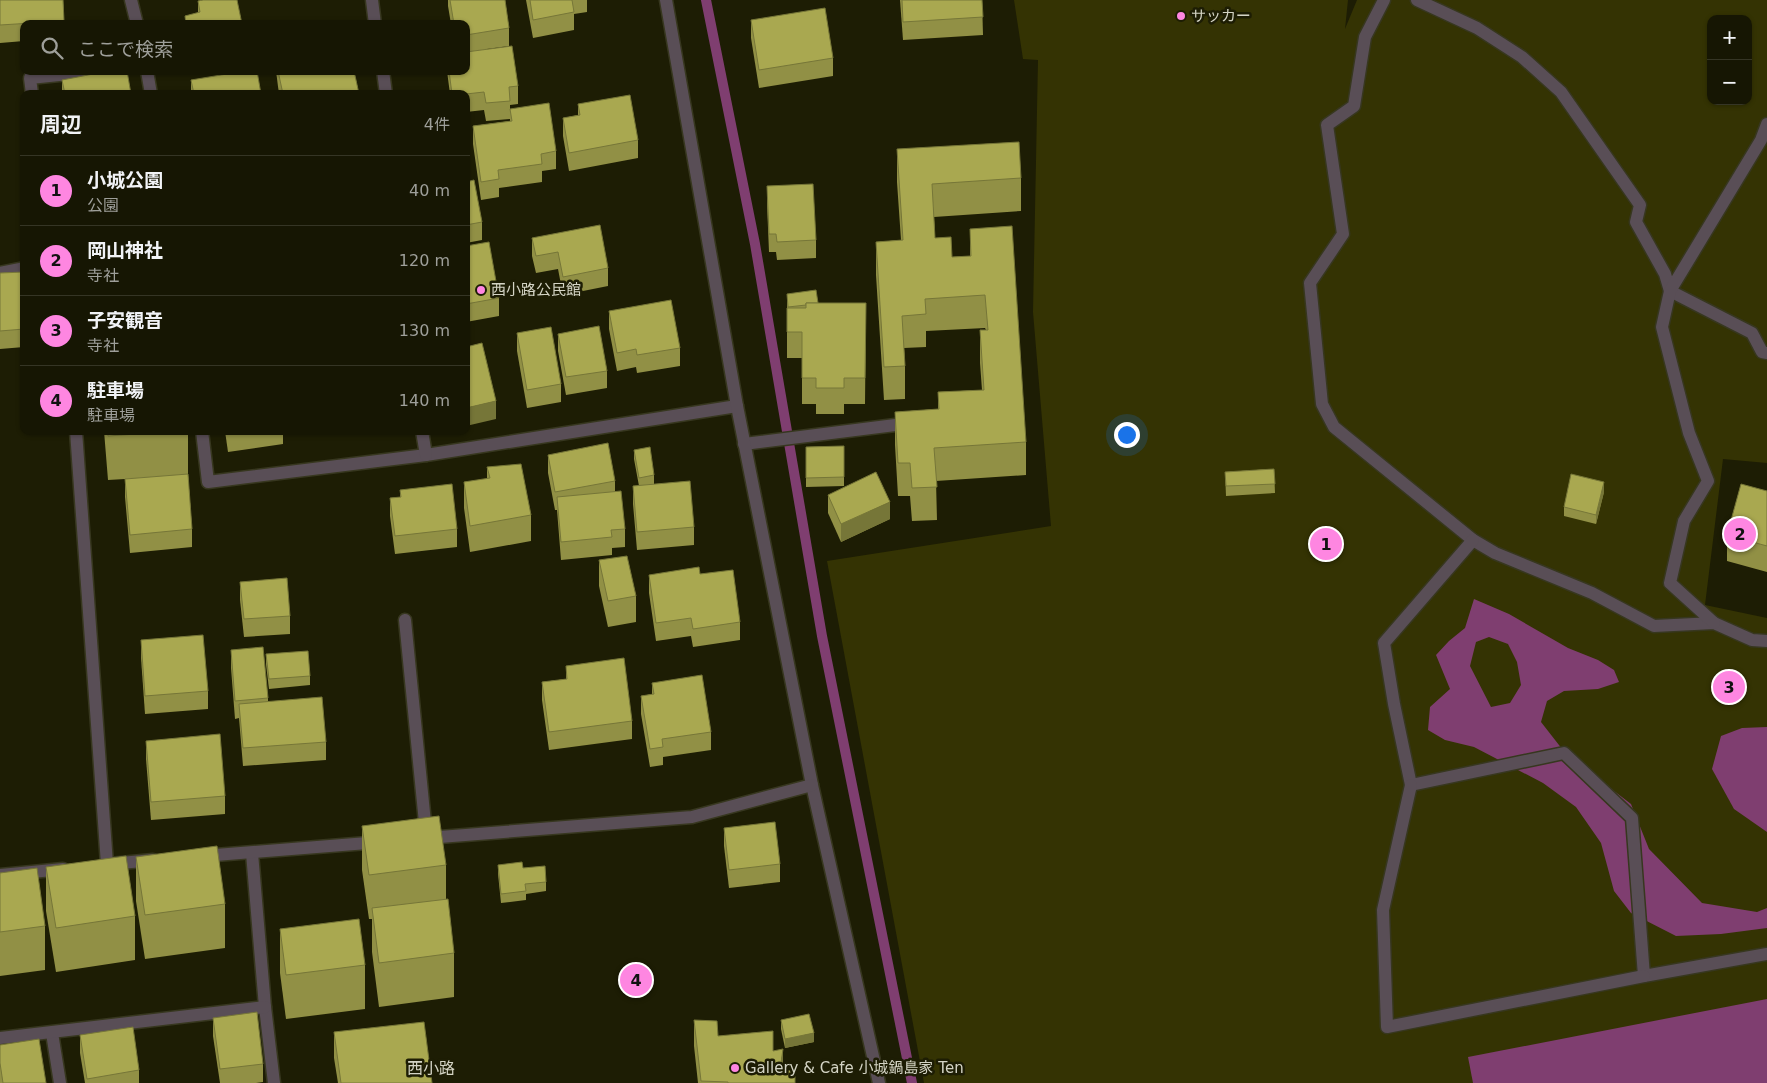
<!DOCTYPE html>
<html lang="ja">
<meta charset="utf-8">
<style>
:root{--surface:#161603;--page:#232312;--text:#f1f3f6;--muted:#9e9f9a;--line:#353525;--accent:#fe86e1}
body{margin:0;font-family:"DejaVu Sans","Noto Sans JP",sans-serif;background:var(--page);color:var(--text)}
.controls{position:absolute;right:15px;top:15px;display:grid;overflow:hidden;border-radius:10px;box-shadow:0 1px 4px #0004}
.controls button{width:45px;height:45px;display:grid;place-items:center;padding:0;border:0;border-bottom:1px solid var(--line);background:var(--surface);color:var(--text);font:25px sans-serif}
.you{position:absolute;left:1126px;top:434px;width:18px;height:18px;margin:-12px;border:4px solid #fff;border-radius:50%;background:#1a73e8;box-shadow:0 0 0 8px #1a73e833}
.badge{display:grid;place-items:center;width:32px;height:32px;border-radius:50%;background:var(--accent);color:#111;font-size:16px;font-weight:700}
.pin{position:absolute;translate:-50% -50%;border:2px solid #fff;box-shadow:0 1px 5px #0006}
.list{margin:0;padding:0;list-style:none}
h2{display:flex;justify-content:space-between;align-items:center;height:65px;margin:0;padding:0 20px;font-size:21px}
h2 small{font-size:16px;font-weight:400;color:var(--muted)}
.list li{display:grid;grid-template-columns:32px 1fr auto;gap:15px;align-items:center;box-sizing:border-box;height:70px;padding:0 20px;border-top:1px solid var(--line)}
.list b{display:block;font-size:19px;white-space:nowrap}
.list p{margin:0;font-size:16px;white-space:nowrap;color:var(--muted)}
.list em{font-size:16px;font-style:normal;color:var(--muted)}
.icon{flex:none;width:28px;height:28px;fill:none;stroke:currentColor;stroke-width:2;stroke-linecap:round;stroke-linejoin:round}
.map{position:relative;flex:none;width:1767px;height:1083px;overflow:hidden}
.search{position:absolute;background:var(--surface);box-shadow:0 1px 4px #0004;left:20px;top:20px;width:450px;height:55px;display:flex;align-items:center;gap:12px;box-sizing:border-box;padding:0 18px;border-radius:10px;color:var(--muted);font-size:19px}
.panel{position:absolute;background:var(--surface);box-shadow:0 1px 4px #0004;left:20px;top:90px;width:450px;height:345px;border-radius:10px}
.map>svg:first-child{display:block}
.green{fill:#343303;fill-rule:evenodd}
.water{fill:#7f3e70;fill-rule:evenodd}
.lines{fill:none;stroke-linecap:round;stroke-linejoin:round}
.stream{stroke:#7f3e70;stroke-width:10}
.service-casing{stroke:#37371f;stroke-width:15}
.minor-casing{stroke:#37371f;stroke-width:15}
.tertiary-casing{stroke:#37371f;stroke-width:15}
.service{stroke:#594e56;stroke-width:12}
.minor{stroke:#594e56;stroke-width:12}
.tertiary{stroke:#594e56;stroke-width:12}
.wall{fill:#919045}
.shaded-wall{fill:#767638}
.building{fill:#a9a850;stroke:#767638}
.poi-dot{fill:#fe86e1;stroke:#1d1d04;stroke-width:2}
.labels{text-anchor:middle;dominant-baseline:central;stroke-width:5;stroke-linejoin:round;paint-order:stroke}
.poi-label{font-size:15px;fill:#d4d4c5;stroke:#1d1d04;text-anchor:start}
.neighbourhood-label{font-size:16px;fill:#d4d4c5;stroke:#1d1d04}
</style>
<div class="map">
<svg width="1767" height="1083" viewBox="0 0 1767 1083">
<rect width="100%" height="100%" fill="#1d1d04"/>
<!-- green -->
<path class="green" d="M1014,0h334l-3,29 12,-29h410v463l-44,-4 -18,146 62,13v465h-843l-97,-522 224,-35 -18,-214 5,-252 -15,-1zM1711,19h37v82h-37z"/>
<!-- water -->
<g class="water">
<path d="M1474,599l35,15 59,34 30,12 16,10 5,12 -21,7 -34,2 -17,10 -6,21 25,32 65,50 18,45 53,54 55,9 10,-4v20l-46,6 -45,2 -45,-23 -17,-22 -13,-48 -25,-36 -33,-24 -69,-36 -29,-7 -17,-10 2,-23 20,-18 -14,-34 13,-14 16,-13zM1489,637l19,7 9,18 4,23 -11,18 -19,4 -21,-41 6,-24z"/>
<path d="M1767,727v105l-33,-23 -22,-40 9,-33 21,-8z"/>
<path d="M1767,999v84h-294l-5,-26z"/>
</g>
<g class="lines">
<!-- stream -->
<path class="stream" d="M706,0l49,244 67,392 90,447"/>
<!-- service casing -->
<g class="service-casing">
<g id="service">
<path d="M1384,0l-19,37 -11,69 -27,19 16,109 -33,49 12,121 12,23 139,113 22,13 97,40 62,33 60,-3 38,17 15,1"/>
<path d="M1417,0l60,28 45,29 39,35 79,113 -4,17 29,52 5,17 82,42 10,19 5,1"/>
<path d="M32,94l-2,-16 68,-7"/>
<path d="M744,444l167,-21"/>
<path d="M1473,540l-89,103 10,61 17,81 153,-32 68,65 12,158 123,-22"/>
<path d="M405,620l21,213"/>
<path d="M1714,623l-44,-40 14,-62 24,-40 -19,-48 -27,-106 8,-36 91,-151 6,-16"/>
<path d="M1411,785l-28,125 4,117 257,-51"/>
</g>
</g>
<!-- minor casing -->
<g class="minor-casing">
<g id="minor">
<path d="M131,0l6,24"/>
<path d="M372,0l3,24"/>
<path d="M147,71l4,23"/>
<path d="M383,71l3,23"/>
<path d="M0,273l24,-5"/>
<path d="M76,431l31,433"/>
<path d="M202,431l6,51 218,-27 311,-49"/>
<path d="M422,431l4,24"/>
<path d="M252,853l13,154 9,76"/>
<path d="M52,1033l8,50"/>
<path d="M0,1038l265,-31"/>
</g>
</g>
<!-- tertiary casing -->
<g class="tertiary-casing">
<g id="tertiary">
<path d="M666,0l71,406 75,379 67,298"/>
<path d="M427,838l265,-21 120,-32"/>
<path d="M203,856l177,-14"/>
<path d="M110,864l43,-4"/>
<path d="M0,875l63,-6"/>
</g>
</g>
<!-- service -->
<use href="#service" class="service"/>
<!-- minor -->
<use href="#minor" class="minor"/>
<!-- tertiary -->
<use href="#tertiary" class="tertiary"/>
</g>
<!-- wall -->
<g class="wall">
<path d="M0,0h63l1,24h-40v17l-24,2z"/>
<path d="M448,0h57l4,28v18l-22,3 31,37v18l-8,1v4l46,42v18l-14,2v11l-43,6v9l-18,3 -8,-56v-18l37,-5v-2l-24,2 -2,-11 -18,2v-18h-16l-3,-23h19v-47h-15l-3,-18z"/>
<path d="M526,0h61v12l-13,2v16l-41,8z"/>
<path d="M900,0h82l1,35 -80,5z"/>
<path d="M198,1l44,23h-57v-8l13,-3z"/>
<path d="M751,20l82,38v18l-74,12 -8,-50z"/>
<path d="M276,71h78l5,23h-80z"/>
<path d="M62,80l69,14h-69z"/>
<path d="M191,80l70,14h-70z"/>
<path d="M578,104l60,36v18l-69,13 -6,-35v-18l15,-3z"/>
<path d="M466,140l3,14v18h-3z"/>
<path d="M897,149l124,29v33l-87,6 1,21 17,19 18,-1v-27l56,213v33l-90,6 1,39 -25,1 -2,-25h-12l-3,-51v-33l43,-3v-17l44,-2 -2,-27v-33h6l-1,-2 -59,3v16l-22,1 1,18v33l-21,1 -8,-125v-33l25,-2 -4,-58z"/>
<path d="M466,182l16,40v18l-16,3z"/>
<path d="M767,186l49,54v18l-39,2 -1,-8h-7l-2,-48z"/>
<path d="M532,238l76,30v18l-45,9 -5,-26 -22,4 -4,-17z"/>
<path d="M466,246l33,52v18l-33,6z"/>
<path d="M24,272v75l-24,2v-76z"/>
<path d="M787,294l31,9h48l-1,101h-21v10h-28v-10h-14v-46h-15z"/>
<path d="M609,311l71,37v18l-43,7 -1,-6 -19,4 -8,-42z"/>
<path d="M517,333l44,51v18l-34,6 -10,-57z"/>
<path d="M558,334l49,37v17l-41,7 -8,-44z"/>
<path d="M104,431h84v44l4,54v18l-62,6 -5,-56v-18l-17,1z"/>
<path d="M225,431h58v13l-55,8z"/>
<path d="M318,431h21l-21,4z"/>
<path d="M844,446v40l-38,1v-40z"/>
<path d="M634,450l20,25v9l40,43v18l-57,5 -4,-46v-18h6l-5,-27z"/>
<path d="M548,455l67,26v11l10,37v18l-13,1v7l-51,5 -4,-50h-2l-7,-37z"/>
<path d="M487,467l44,48v26l-61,11 -6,-44v-26l23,-3z"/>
<path d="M1274,469l1,24 -49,3 -1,-24z"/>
<path d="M400,490l57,39v18l-62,7 -5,-38v-18l10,-1z"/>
<path d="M1767,491v81l-40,-11v-26z"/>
<path d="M1604,492l-8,32 -32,-8v-9z"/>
<path d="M828,495l62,24 -49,23 -13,-29z"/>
<path d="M599,560l37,36v26l-28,5 -9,-41z"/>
<path d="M700,574l40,48v18l-47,7 -2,-11 -35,5 -7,-48v-18z"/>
<path d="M240,582l50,34v18l-46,3 -4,-37z"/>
<path d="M141,640l67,51v18l-63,5 -4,-56z"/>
<path d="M231,650l37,48v3l58,41v18l-83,6 -4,-48 -4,1 -4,-51z"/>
<path d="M266,654l44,22v9l-41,4 -3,-25z"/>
<path d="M566,666l66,55v18l-83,11 -7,-50v-18l24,-3z"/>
<path d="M652,683l59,49v18l-48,7v8l-13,2 -9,-53v-18l11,-2z"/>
<path d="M146,741l79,55v18l-74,6 -5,-61z"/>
<path d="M362,826l84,39v34l8,54v44l-75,10 -7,-55v-33h-3l-7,-49z"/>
<path d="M724,828l56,36v18l-51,6 -5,-42z"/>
<path d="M136,857l89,47v44l-80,11 -9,-58z"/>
<path d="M498,865l25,3 23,14v9l-20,3v6l-25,3 -3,-29z"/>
<path d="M46,867l89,49v44l-79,12 -10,-61z"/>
<path d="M0,873l45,53v44l-45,6z"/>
<path d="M280,929l85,36v44l-79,10 -6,-46z"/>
<path d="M213,1018l50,46v18l-7,1h-36l-7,-47z"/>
<path d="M694,1020l24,16 55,15 10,19 12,13h-97l-4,-37z"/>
<path d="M781,1020l33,22 -29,6 -4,-19z"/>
<path d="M334,1032l98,51h-94l-4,-25z"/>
<path d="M80,1035l59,35v13h-54l-5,-30z"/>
<path d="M0,1045l46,38h-46z"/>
</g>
<!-- shaded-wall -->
<g class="shaded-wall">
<path d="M496,401v18l-30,7v-18z"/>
<path d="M1604,482v10l-8,32v-9z"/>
<path d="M890,502v17l-49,23v-18z"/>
<path d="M814,1033v9l-29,6v-9z"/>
<path d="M783,1049v26l-3,-5z"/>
</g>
<!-- building -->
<g class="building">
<path d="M0,0h63l1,21 -64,4z"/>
<path d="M203,0h34l5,24h-56l-1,-8 15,-4 -2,-11z"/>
<path d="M450,0h55l4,28 -43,7v-11h-12z"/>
<path d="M530,0h42l2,12 -41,8z"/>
<path d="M902,0h80l1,17 -80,5z"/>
<path d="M825,8l8,50 -74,12 -8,-50z"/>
<path d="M512,46l6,40 -9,1 1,14 -24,2 -2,-11 -18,2h-14l-3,-23h17v-19z"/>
<path d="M109,71h18l4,23h-66l-3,-14z"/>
<path d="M245,71h12l4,23h-67l-3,-14z"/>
<path d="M278,71h76l5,23h-76z"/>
<path d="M630,95l8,45 -69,13 -6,-35 17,-3 -2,-11z"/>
<path d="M549,103l7,48 -15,3 1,10 -44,6 1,9 -18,3 -8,-56 39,-5 -2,-12z"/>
<path d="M466,140l3,14h-3z"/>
<path d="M1019,142l2,36 -89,6 3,54 16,-1 1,20 19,-1 -1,-27 42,-3 14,216 -92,6 3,39 -25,1 -2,-25h-12l-3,-51 44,-3 -1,-17 46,-2 -4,-60h8l-3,-35 -60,4 1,15 -24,2 3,50 -21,1 -8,-125 27,-2 -6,-91z"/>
<path d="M474,180l8,42 -16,3v-43z"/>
<path d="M813,184l3,56 -39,2 -1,-8h-7l-2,-48z"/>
<path d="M600,225l8,43 -45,9 -5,-25 -22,4 -4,-18z"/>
<path d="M489,242l10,56 -33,6v-58z"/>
<path d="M24,272v57l-24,2v-58z"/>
<path d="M816,290l2,13h-12v2l-18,2 -1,-13z"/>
<path d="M671,300l9,48 -43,7 -1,-6 -19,4 -8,-42z"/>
<path d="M806,303h60l-1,75h-21v10h-28v-10h-14v-46h-15v-24h19z"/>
<path d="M599,326l8,45 -41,6 -8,-43z"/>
<path d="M551,327l10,57 -34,6 -10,-57z"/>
<path d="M482,343l14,58 -30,7v-61z"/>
<path d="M108,431h70l-70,5z"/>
<path d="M227,431h22l-21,3z"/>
<path d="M608,443l7,38 -60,11 -7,-37z"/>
<path d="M844,446v31l-38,1v-31z"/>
<path d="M650,447l4,28 -15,3 -5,-28z"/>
<path d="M521,464l10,51 -61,11 -6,-44 26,-4 -3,-11z"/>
<path d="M1274,469l1,15 -49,2 -1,-14z"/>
<path d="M876,472l14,30 -49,22 -13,-29z"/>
<path d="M188,474l4,55 -62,6 -5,-56z"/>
<path d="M1571,474l33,8 -8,33 -32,-8z"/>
<path d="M690,481l4,46 -57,5 -4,-46z"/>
<path d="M452,484l5,45 -62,7 -5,-38 11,-1 -1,-7z"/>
<path d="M1741,484l26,7v55l-40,-11z"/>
<path d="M621,491l4,38 -14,1 1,7 -51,5 -4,-45z"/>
<path d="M627,556l9,40 -28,5 -9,-41z"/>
<path d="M699,567l1,7 33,-4 7,52 -47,7 -2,-11 -35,5 -7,-48z"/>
<path d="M287,578l3,38 -46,3 -4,-37z"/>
<path d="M203,635l5,56 -63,5 -4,-56z"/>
<path d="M263,647l5,51 -33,3 -4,-51z"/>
<path d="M308,651l2,25 -41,3 -3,-25z"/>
<path d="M624,658l8,63 -83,11 -7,-50 25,-3 -1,-13z"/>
<path d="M702,675l9,57 -49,7 1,8 -13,2 -9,-53 13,-2 -2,-11z"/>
<path d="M322,697l4,45 -83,6 -4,-44z"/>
<path d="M220,734l5,62 -74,6 -5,-61z"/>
<path d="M439,816l7,49 -77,10 -7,-49z"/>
<path d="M775,822l5,42 -51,6 -5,-42z"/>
<path d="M217,846l8,58 -80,11 -9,-58z"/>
<path d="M126,856l9,60 -79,12 -10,-61z"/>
<path d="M522,862l1,6 22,-2 1,16 -21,2 1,7 -25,3 -3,-29z"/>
<path d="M37,868l8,58 -45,6v-59z"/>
<path d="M448,899l6,54 -75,10 -7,-55z"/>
<path d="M359,919l6,46 -79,10 -6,-46z"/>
<path d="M257,1012l6,52 -43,5 -7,-51z"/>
<path d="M809,1014l5,19 -29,6 -4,-19z"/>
<path d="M694,1020l23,1 1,15 55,-5v20l10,-2 -3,21 15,1v12h-67v-1l-27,-1z"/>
<path d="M424,1022l8,61h-91l-7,-51z"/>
<path d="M133,1027l6,43 -52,9 -7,-44z"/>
<path d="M39,1039l7,44h-43l-3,-20v-18z"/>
</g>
<!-- markers -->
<g class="poi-dot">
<circle cx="1181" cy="16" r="5"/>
<circle cx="481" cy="290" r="5"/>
<circle cx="735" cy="1068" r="5"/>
</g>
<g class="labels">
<!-- poi labels -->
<g class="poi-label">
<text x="1191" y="16">サッカー</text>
<text x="491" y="290">西小路公民館</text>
<text x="745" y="1068">Gallery &amp; Cafe 小城鍋島家 Ten</text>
</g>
<!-- neighbourhood labels -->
<g class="neighbourhood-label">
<text x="431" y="1068">西小路</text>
</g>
</g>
</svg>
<div class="controls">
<button>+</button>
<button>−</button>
</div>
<div class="you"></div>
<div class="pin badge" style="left:1326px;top:544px">1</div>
<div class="pin badge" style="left:1740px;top:534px">2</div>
<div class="pin badge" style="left:1729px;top:687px">3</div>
<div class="pin badge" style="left:636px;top:980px">4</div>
<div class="search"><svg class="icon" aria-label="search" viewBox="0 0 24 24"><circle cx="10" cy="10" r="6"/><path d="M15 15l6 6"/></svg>ここで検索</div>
<section class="panel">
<h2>周辺<small>4件</small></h2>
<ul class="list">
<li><span class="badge">1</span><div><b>小城公園</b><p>公園</p></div><em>40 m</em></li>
<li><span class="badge">2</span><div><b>岡山神社</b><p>寺社</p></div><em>120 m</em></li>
<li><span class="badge">3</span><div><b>子安観音</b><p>寺社</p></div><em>130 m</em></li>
<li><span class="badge">4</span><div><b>駐車場</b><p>駐車場</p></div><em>140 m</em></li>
</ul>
</section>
</div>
